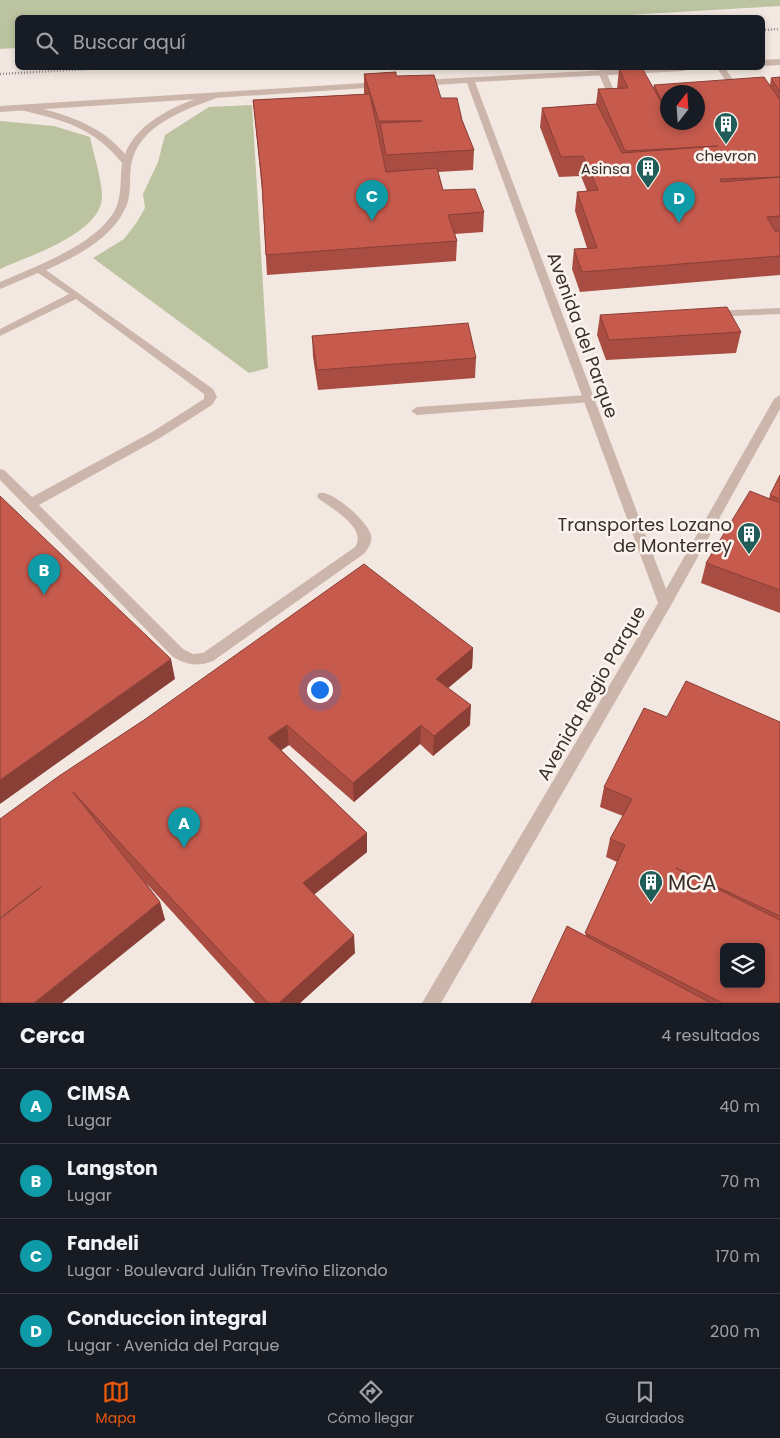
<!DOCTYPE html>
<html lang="es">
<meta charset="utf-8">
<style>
:root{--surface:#171b24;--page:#20242c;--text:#f1f3f6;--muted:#9ea1a6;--line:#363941;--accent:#ea580c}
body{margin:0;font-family:Poppins,sans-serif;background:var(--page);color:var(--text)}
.controls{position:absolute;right:15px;bottom:15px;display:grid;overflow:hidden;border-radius:8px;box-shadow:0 2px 8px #0003}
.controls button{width:45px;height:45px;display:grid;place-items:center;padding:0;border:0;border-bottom:1px solid var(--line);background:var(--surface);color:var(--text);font:25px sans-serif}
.compass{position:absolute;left:660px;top:85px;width:45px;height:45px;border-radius:50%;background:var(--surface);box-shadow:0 2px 8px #0003;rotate:17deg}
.you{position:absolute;left:319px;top:689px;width:18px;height:18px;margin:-12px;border:4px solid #fff;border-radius:50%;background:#1a73e8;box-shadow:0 0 0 8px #1a73e833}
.badge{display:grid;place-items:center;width:32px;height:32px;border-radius:50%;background:var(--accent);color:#fff;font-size:16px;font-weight:700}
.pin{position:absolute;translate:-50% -41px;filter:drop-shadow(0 1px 2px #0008)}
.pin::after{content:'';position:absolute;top:26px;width:18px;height:15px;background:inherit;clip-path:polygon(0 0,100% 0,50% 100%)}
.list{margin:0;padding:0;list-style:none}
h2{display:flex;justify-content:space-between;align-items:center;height:65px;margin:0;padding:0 20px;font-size:21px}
h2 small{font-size:16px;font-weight:400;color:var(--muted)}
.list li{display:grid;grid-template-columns:32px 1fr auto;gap:15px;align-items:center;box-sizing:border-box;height:75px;padding:0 20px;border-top:1px solid var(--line)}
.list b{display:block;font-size:19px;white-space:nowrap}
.list p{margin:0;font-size:16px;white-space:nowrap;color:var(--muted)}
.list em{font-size:16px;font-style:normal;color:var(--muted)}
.icon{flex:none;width:28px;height:28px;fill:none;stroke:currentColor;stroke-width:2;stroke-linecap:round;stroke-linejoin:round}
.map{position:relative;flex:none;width:780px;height:1003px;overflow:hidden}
.search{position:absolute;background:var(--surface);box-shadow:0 2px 8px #0003;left:15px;right:15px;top:15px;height:55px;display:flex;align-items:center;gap:12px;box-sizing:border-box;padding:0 18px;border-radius:8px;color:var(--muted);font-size:19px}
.sheet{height:365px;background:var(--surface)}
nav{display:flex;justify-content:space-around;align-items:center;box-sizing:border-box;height:70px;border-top:1px solid var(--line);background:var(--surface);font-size:14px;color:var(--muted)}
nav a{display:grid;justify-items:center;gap:2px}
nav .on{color:var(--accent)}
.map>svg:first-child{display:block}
.green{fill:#bcc3a0}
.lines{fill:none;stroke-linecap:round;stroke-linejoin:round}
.service{fill:#ccb6ac;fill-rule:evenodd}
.minor{fill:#ccb6ac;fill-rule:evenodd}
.rail{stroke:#3a2e2b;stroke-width:2.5;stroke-dasharray:0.5 2.5;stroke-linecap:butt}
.wall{fill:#a94d42}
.shaded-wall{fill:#8a3f36}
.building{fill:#c55a4d;stroke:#8a3f36;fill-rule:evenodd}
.labels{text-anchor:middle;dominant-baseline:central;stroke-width:5;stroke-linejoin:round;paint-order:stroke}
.far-poi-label{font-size:15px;fill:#3a2e2b;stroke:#fbf3ed}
.street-label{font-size:18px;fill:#3a2e2b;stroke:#fbf3ed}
.poi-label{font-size:18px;fill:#3a2e2b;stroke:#fbf3ed;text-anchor:end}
.near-poi-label{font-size:21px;fill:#3a2e2b;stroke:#fbf3ed;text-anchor:start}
</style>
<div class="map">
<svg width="780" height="1003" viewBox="0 0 780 1003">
<rect width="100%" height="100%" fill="#f3e8e1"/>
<!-- green -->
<g class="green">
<path d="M0,0h780v6l-204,12h-558l-1,30 -17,1z"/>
<path d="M252,105l16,263 -19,5 -156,-115 31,-19 13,-17 8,-14 -2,-14 15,-32 7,-27 44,-28z"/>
<path d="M0,121l54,5 36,11c3,15 13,47 12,60 -1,37 -74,59 -102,72z"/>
</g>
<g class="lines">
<!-- service -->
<g class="service">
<path d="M717,68h8l15,22 -2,5h-6v-5z"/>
<path d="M602,69l4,3 14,32 -1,2 -3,1 -4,-3 -14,-32z"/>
<path d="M214,93l3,1v4c-33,12 -80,28 -86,68 -2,15 1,31 -7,45 -15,29 -49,46 -78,59l167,119 4,8 -5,8 -52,33 -121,67 144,144 10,5 10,-1 152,-106c13,-19 -24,-39 -36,-48l-2,-3 2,-3c13,-4 49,29 52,42 2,7 -3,13 -6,18l-152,108c-15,6 -26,4 -40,-4l-173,-177v-11l4,1 28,27 120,-65 52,-33v-5l-128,-95 -76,37v-7l69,-35 -31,-21 -38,16v-7c34,-15 99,-38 116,-74 6,-14 4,-30 6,-45 -29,-36 -59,-43 -102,-53v-4c7,-1 16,2 23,3 32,8 61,20 82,45 13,-34 57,-52 89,-61z"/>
<path d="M780,308v6l-67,3 -5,-3 5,-3z"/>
<path d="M588,395l6,4 -2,3 -175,13 -6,-4 6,-4z"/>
</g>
<!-- minor -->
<g class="minor">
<path d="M780,59v6l-18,1v-6z"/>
<path d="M648,68h40l-4,3 -209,11 191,507 108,-190 6,-4v14l-110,198 -229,396h-19l236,-400 -191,-520 -48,3 -4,-3 4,-3z"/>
<path d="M379,82l3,1v4l-382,25v-6z"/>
</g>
<!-- rail -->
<g class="rail">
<path d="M762,30l18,-1"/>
<path d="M0,74l106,-6"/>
</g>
</g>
<!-- wall -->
<g class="wall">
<path d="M619,69l34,19 1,-3h116l1,-7 9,-1v198l-200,17 -8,-23 2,-20 13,-1 -12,-37 2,-19 10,-1 -6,-15 -22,1 -19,-50 2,-19 54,-4 2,-15h19z"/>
<path d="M396,72v4l45,22 21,22 12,30 -1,20 -35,2 5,18 41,22 -1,20 -28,2 2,7 -1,20 -189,14 -5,-84 -9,-91 111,-6v-20z"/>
<path d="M600,315l141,17 -5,21 -130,7 -9,-25z"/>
<path d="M312,336l164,22 -1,20 -157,12 -5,-33z"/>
<path d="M780,475v138l-79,-30 5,-20 63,-65z"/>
<path d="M473,648l-1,20 -24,20 22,37 -37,31 -13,-12 -66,58 -65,-57 -8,5 86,83v19l-53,42 41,59 -55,50h-45l-109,-120 14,19 5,18 -165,-101z"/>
<path d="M667,717l113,5v281h-249l54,-67 32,-74 -11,-5 4,-18 13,-23 -23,-9 4,-20z"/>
</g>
<!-- shaded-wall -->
<g class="shaded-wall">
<path d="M473,648l-1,20 -37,31 1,-20z"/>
<path d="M171,659l4,20 -175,125v-24z"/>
<path d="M471,705l-1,20 -37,31 1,-20z"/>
<path d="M287,725l2,20 -19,13 -2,-20z"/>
<path d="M421,725l-1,19 -66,58 -1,-19z"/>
<path d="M367,833v19l-62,50 -2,-19z"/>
<path d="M160,902l5,18 -103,83h-28z"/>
<path d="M354,935l1,18 -55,50h-21z"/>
</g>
<!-- building -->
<g class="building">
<path d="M642,68l26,46v8h30v-30h-30v21l-14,-28 110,-8 16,23v77l-60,2 1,3 59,-5v39l-13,1 8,14h5v25l-198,16 -8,-23 23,-1 -20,-56 21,-2 -15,-34 -22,1 -19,-49 55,-4 25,49 96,-7 -93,5 -27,-62 30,-1 -9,-19z"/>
<path d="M396,72v4l38,-1 7,23h16l5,22 12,30 -88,5 -6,-32 42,-2h-43l-15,-47z"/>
<path d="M780,77v15l-9,-14z"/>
<path d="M370,94l16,78 51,-4 6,22 32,-1 9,23 -36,3 9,26 -191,14 -4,-73 -9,-82z"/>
<path d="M727,307l14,25 -132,8 -9,-25z"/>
<path d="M468,323l8,35 -159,12 -5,-34z"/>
<path d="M780,475v24l-10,-4z"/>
<path d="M750,491l30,12v87l-74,-27z"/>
<path d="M0,496l171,163 -171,121z"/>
<path d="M364,564l109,84 -37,31 35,26 -37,31 -13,-11 -68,58 -66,-58 -19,13 99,95 -64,50 51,52 -75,68h-11l-195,-211 87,110 -126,101h-34v-84l41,-32 -41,31v-99l59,-43 85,-56z"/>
<path d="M686,681l94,41v194l-104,-48 104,52v83h-58l-137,-70 40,-88 -15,-6 22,-40 -28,-12 40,-79 23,9zM724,947h37v37h-37z"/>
<path d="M567,926l144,77h-180z"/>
</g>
<!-- icons -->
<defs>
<g id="building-pin" transform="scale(1.25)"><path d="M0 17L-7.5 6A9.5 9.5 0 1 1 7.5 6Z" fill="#205c58" stroke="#fbf3ed"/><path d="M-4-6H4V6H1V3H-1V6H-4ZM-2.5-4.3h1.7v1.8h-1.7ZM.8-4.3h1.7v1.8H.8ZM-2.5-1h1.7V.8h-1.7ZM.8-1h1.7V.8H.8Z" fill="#fff"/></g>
</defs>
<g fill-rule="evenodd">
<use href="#building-pin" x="726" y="124"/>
<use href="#building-pin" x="648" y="168"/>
<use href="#building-pin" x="749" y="534"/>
<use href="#building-pin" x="651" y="882"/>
</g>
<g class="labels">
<!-- far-poi labels -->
<g class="far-poi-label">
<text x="726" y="155">chevron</text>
<text x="630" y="168" text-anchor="end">Asinsa</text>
</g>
<!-- street labels -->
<g class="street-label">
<text transform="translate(583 335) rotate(70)">Avenida del Parque</text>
<text transform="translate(591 693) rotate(-60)">Avenida Regio Parque</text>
</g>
<!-- poi labels -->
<g class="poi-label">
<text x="732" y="524">Transportes Lozano<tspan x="732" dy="21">de Monterrey</tspan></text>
</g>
<!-- near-poi labels -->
<g class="near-poi-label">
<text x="668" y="882">MCA</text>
</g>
</g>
</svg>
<div class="controls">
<button><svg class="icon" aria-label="layers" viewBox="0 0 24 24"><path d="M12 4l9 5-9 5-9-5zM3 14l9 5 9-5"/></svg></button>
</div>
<svg class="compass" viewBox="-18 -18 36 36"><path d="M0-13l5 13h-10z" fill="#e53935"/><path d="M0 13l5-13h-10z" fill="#9ea1a6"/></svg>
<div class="you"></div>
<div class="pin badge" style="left:184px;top:848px;background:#0f9aa8">A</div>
<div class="pin badge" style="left:44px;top:595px;background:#0f9aa8">B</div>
<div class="pin badge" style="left:372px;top:221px;background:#0f9aa8">C</div>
<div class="pin badge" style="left:679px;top:223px;background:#0f9aa8">D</div>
<div class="search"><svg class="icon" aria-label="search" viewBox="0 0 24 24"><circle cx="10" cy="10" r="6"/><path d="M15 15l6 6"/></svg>Buscar aquí</div>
</div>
<section class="sheet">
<h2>Cerca<small>4 resultados</small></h2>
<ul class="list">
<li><span class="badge" style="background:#0f9aa8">A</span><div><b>CIMSA</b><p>Lugar</p></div><em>40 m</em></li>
<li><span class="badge" style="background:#0f9aa8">B</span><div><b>Langston</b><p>Lugar</p></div><em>70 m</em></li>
<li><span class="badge" style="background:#0f9aa8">C</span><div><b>Fandeli</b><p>Lugar · Boulevard Julián Treviño Elizondo</p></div><em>170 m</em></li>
<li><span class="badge" style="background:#0f9aa8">D</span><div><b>Conduccion integral</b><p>Lugar · Avenida del Parque</p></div><em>200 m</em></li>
</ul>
</section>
<nav>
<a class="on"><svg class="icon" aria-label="map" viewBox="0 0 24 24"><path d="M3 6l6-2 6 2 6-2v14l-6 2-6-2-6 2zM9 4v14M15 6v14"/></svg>Mapa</a>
<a><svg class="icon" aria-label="directions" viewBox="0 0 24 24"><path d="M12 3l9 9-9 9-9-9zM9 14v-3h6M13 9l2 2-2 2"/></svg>Cómo llegar</a>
<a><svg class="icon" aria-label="saved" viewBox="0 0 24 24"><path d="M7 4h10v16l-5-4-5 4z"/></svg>Guardados</a>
</nav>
